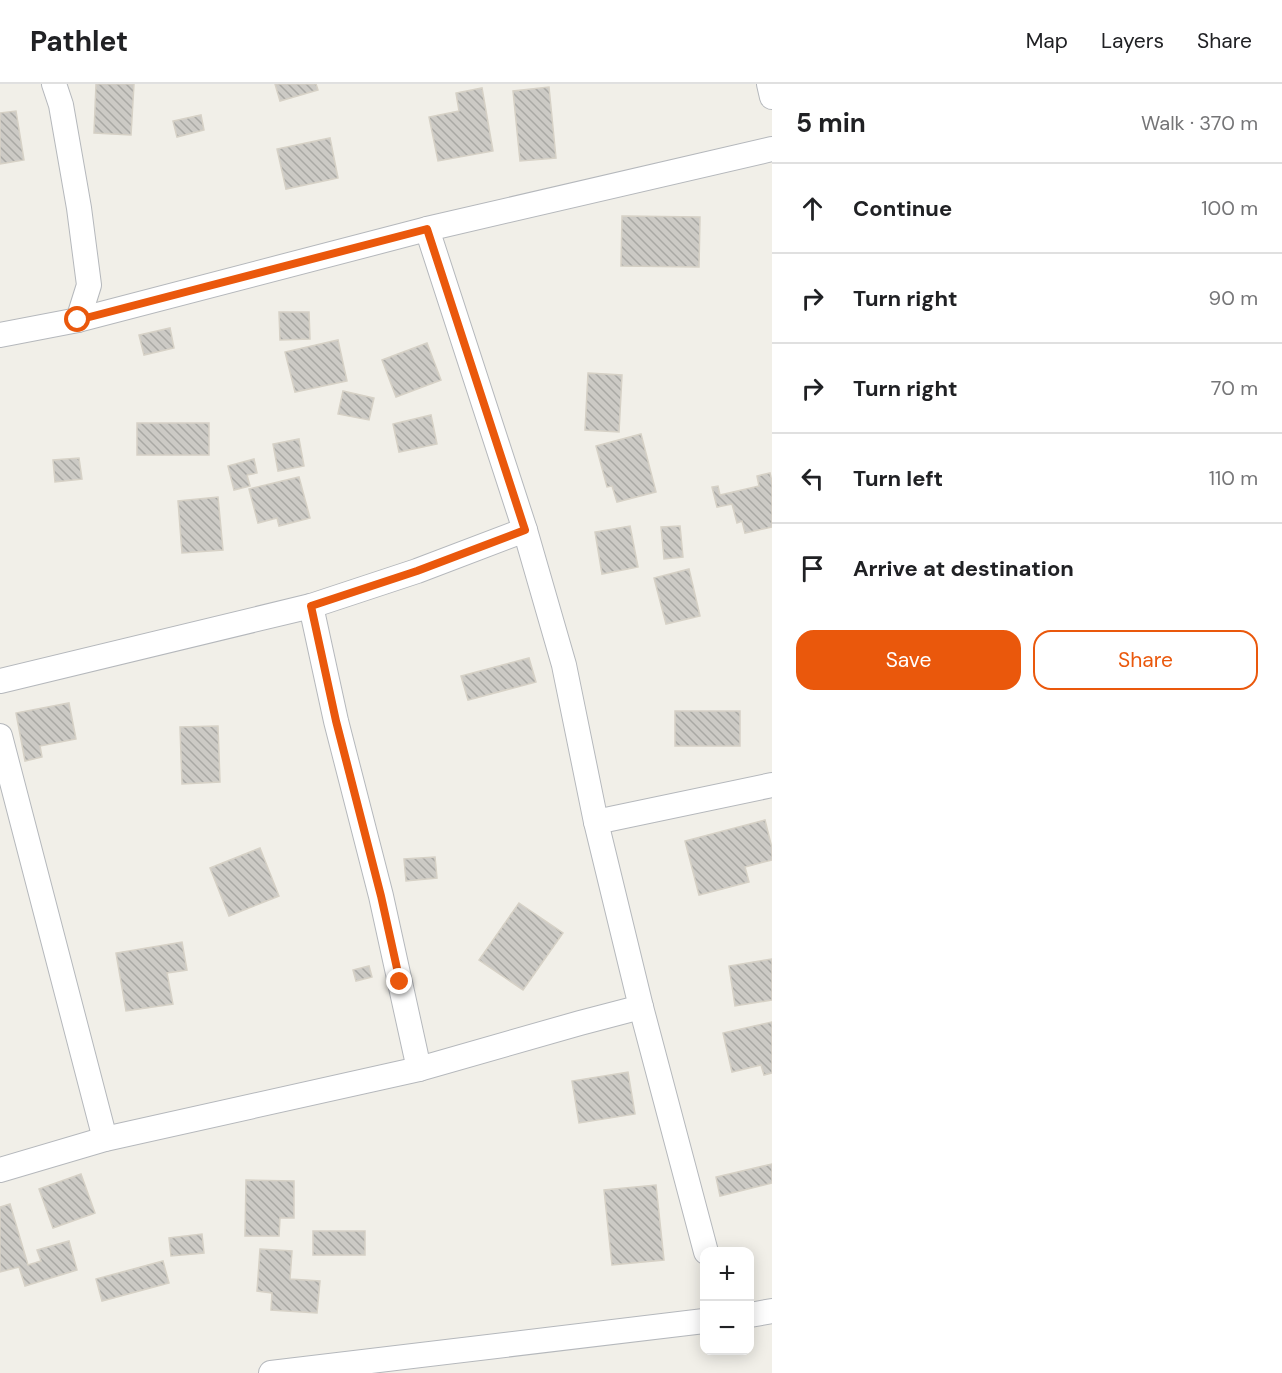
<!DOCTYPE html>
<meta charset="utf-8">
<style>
:root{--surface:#fff;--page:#f2f2f2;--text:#202124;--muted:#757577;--line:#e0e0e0;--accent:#ea580c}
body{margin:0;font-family:"DM Sans",sans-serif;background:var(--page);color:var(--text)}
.controls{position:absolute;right:18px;bottom:18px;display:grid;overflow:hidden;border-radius:12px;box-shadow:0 3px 15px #0003}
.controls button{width:54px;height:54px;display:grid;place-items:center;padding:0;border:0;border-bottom:2px solid var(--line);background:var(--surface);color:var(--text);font:30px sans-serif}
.stop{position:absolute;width:18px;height:18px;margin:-14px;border:4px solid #ea580c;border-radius:50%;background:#fff}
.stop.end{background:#ea580c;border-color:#fff;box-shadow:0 2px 6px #0008}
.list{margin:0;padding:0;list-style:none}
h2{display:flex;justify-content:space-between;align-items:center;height:78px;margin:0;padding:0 24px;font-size:26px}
h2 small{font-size:20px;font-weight:400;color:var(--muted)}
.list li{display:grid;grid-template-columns:39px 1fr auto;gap:18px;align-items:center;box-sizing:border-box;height:90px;padding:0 24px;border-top:2px solid var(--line)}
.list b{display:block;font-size:22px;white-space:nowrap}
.list em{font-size:20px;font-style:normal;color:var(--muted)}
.actions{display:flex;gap:12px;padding:18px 24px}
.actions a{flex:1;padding:14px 0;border:2px solid var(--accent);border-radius:18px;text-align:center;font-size:21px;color:var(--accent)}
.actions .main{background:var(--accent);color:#fff}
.icon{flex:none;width:33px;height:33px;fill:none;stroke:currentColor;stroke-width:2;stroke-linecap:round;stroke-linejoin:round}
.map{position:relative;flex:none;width:772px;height:1289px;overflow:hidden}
header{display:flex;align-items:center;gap:36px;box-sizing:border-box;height:84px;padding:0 30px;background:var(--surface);border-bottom:2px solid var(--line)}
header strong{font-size:28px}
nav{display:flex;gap:33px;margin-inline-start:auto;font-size:21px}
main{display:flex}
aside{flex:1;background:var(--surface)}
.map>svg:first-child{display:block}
.building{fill:url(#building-back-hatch);stroke:#d6d1c6;stroke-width:1.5}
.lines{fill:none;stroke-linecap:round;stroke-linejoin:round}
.minor-casing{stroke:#b5b8bc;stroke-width:26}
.minor{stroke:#fff;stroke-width:24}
.route{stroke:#ea580c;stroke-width:8}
</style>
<header>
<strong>Pathlet</strong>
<nav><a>Map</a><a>Layers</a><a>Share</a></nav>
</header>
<main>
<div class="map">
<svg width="772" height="1289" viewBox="0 0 772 1289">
<defs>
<pattern id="building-back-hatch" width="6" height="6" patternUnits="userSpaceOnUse" patternTransform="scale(1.5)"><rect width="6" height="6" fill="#cccac5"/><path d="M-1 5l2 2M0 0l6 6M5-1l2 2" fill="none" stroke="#a9a8a4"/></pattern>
</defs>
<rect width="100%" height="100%" fill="#f1efe8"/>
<!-- building -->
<g class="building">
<path d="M96,0h38l-3,51 -37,-2z"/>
<path d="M275,0h41l2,6 -38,11z"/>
<path d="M549,3l7,71 -36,3 -7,-70z"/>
<path d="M482,4l11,63 -55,10 -9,-44 30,-6 -3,-18z"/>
<path d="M16,27l8,49 -24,4v-51z"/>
<path d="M201,31l3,15 -27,7 -4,-16z"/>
<path d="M330,54l8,40 -52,11 -9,-40z"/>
<path d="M622,132l78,1 -1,50 -78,-1z"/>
<path d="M279,228h30l1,27 -30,1z"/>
<path d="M170,244l4,20 -30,7 -5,-20z"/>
<path d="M338,256l9,41 -52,11 -10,-40z"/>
<path d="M427,259l14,37 -45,17 -14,-37z"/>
<path d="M588,289l34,2 -3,57 -34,-2z"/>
<path d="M343,307l31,7 -5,22 -31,-6z"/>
<path d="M431,331l6,29 -38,8 -6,-28z"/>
<rect x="137" y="339" width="72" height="32"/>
<path d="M641,350l15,58 -39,10 -5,-16 -5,1 -11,-41z"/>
<path d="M299,355l5,27 -26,5 -5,-27z"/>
<path d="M79,374l3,21 -27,3 -2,-22z"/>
<path d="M254,375l3,14 -10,2 3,11 -16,4 -6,-24z"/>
<path d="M770,389l2,9v45l-27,6 -3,-12 -5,2 -5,-19 -15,3 -5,-20 6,-1 2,9 39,-9 -2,-10z"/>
<path d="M299,393l11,41 -31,8 -2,-8 -19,5 -9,-34z"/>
<path d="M218,413l5,53 -41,3 -4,-52z"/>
<path d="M630,442l8,41 -36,7 -7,-42z"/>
<path d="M680,442l3,31 -19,2 -3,-32z"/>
<path d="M689,485l11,47 -34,8 -12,-46z"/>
<path d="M529,574l7,24 -68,18 -7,-24z"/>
<path d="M69,619l7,36 -36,7 2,11 -17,4 -9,-48z"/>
<rect x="675" y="627" width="65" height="35"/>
<path d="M218,642l2,56 -38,2 -2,-57z"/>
<path d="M765,736l7,28v12l-27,7 4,15 -50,13 -14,-54z"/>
<path d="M260,764l19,48 -50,20 -19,-48z"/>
<path d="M435,773l2,21 -31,3 -2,-22z"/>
<path d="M519,819l44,30 -40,57 -44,-30z"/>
<path d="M182,858l5,28 -20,3 6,31 -47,7 -10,-58z"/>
<path d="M772,875v41l-37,6 -6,-40z"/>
<path d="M369,882l3,11 -16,4 -3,-11z"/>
<path d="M772,938v51l-8,2 -3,-10 -29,7 -9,-39z"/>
<path d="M628,988l7,42 -56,9 -7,-42z"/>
<path d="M772,1080v19l-52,13 -4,-19z"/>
<path d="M81,1090l14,39 -42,15 -14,-39z"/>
<path d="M246,1096l48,1v37h-14l-1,18h-34z"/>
<path d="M656,1101l8,75 -52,5 -8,-75z"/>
<path d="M10,1120l18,61 13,-4 -4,-11 32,-9 8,29 -52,16 -6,-19 -19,5v-65z"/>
<rect x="313" y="1147" width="52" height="24"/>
<path d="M202,1150l2,19 -33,3 -2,-18z"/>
<path d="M260,1165l32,2 -2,28 30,2 -3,32 -46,-3 1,-17 -15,-2z"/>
<path d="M163,1177l6,22 -67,18 -6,-22z"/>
</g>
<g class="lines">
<!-- minor casing -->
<g class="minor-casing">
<g id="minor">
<path d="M54,0l7,21 18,103 10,77 -11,35"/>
<path d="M769,0l3,13"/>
<path d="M427,145l98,301 39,135 32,157 45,185 65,245"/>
<path d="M0,251l78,-15 349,-91 345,-80"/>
<path d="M311,522l25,115 45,175 38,173"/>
<path d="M0,597l311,-75 106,-35 108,-41"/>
<path d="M0,652l105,403"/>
<path d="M596,738l176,-37"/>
<path d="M0,1086l105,-31 314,-70 161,-46 61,-16"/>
<path d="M750,1231l22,-4"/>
<path d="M271,1289l433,-52"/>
</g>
</g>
<!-- minor -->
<use href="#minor" class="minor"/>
</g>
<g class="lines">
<!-- route -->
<path class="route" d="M78,236l349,-91 98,301 -108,41 -106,35 25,115 45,175 19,86"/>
</g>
</svg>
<div class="controls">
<button>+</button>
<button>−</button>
</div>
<div class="stop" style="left:78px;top:236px"></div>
<div class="stop end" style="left:400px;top:898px"></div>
</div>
<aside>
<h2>5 min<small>Walk · 370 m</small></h2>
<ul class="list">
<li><svg class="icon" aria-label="ahead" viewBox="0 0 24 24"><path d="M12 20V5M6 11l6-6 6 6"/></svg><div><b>Continue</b></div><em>100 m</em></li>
<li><svg class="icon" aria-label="right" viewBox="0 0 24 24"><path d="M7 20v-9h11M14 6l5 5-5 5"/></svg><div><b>Turn right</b></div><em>90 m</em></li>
<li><svg class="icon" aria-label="right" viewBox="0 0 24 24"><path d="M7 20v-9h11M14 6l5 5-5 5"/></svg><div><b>Turn right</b></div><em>70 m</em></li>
<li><svg class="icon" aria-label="left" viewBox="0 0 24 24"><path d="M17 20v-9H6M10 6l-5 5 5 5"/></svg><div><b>Turn left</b></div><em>110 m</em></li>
<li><svg class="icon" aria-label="arrive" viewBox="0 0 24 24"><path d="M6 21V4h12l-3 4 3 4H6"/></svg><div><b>Arrive at destination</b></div></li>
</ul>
<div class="actions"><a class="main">Save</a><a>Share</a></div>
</aside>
</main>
